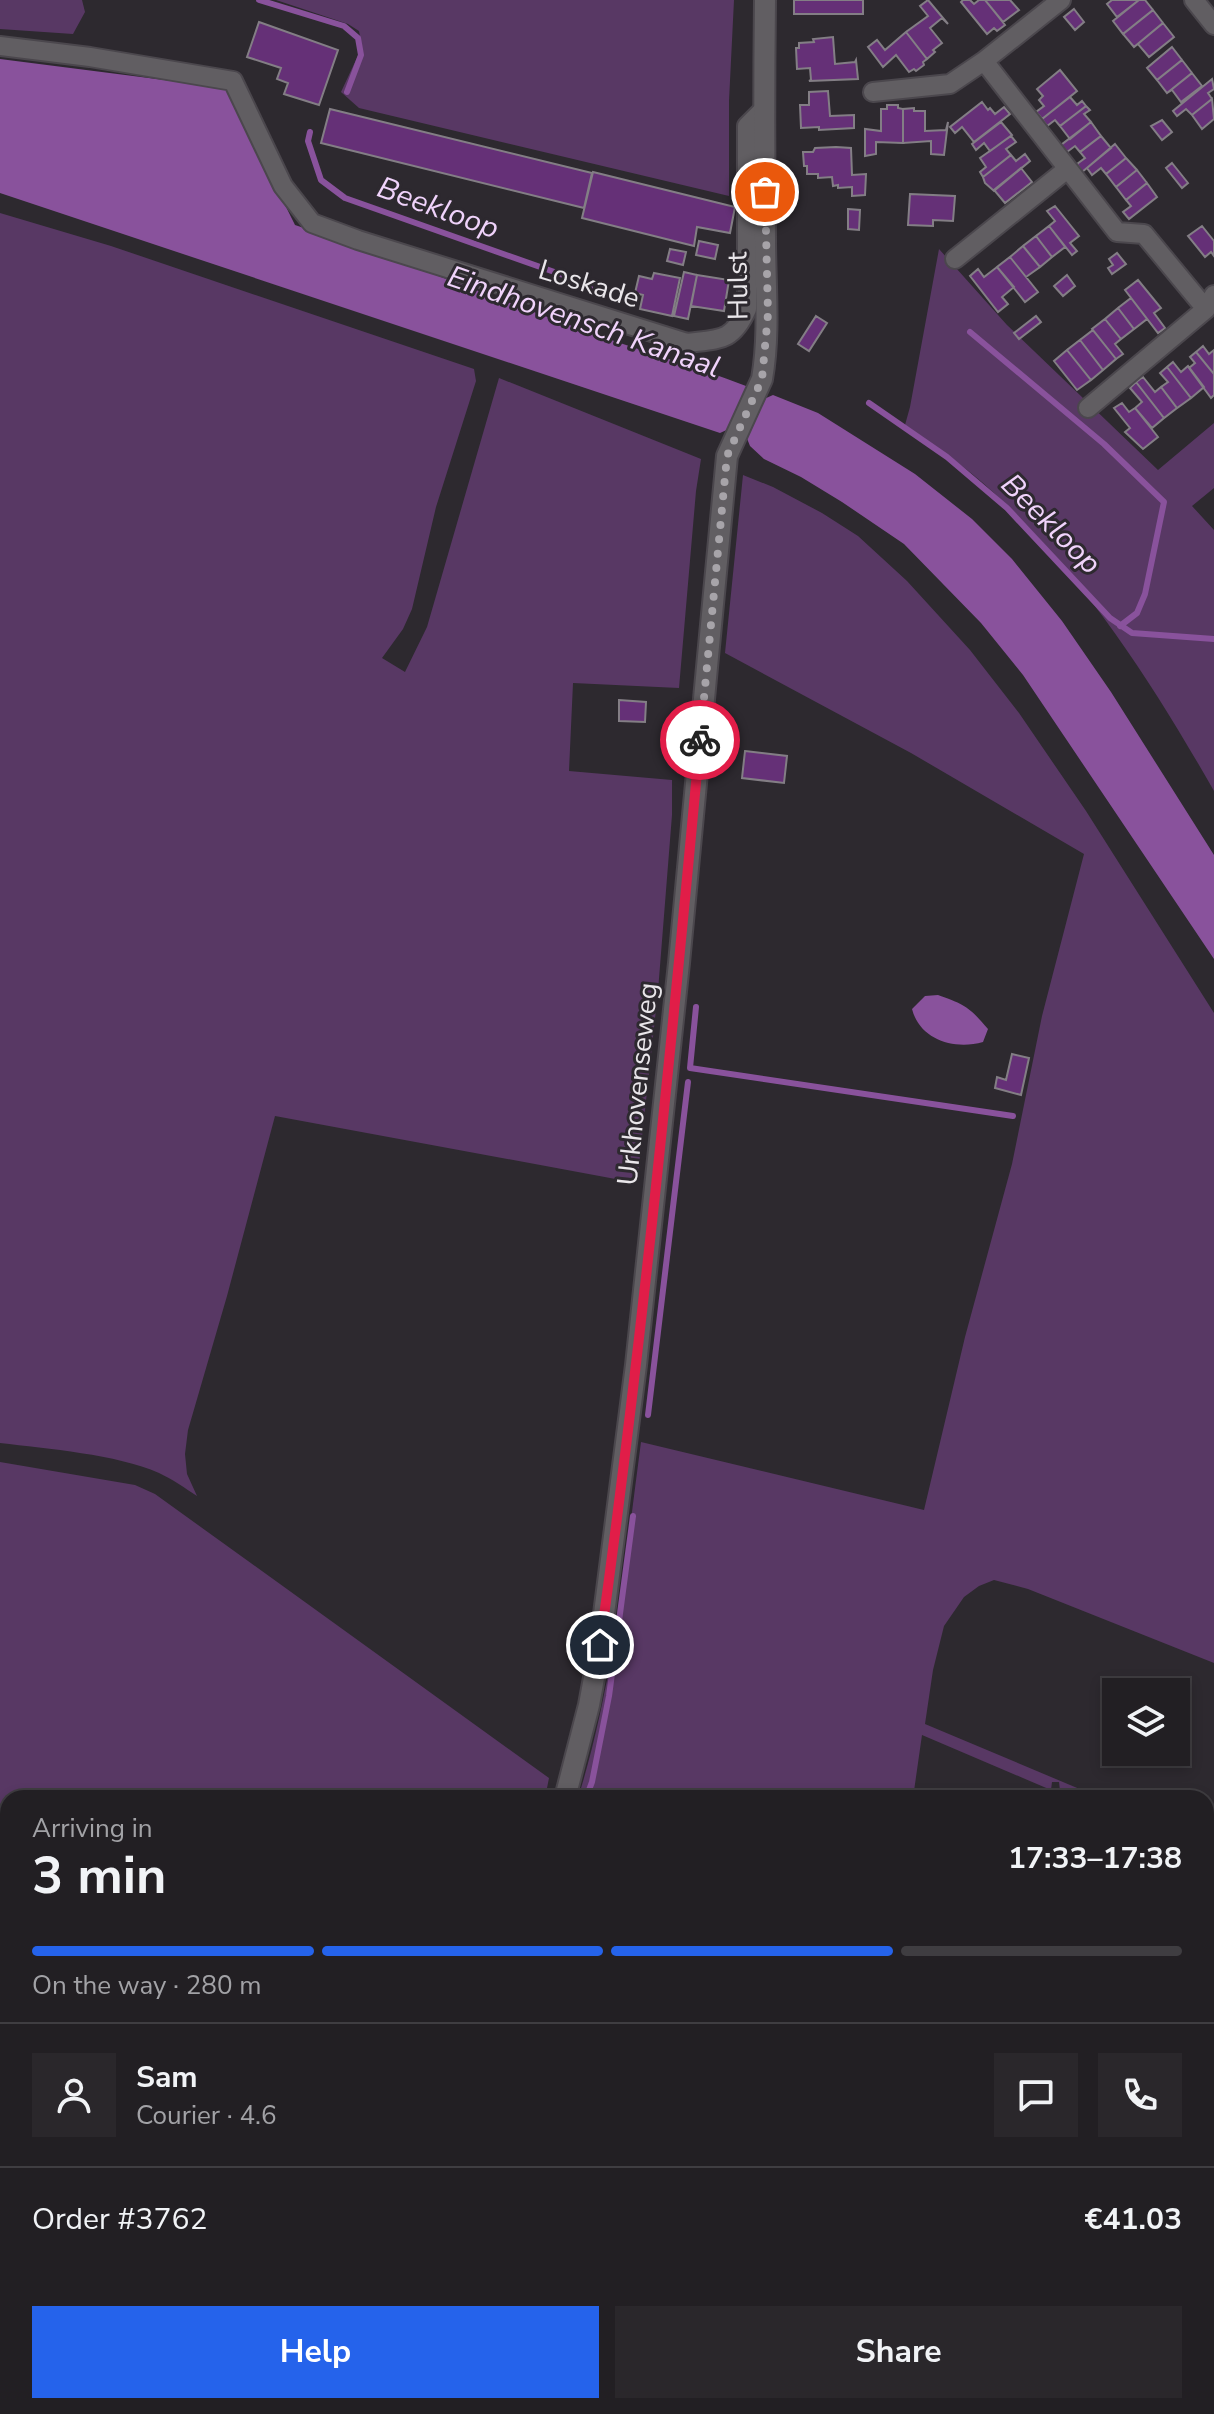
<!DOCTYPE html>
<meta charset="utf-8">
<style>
:root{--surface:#221f23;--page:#2a272b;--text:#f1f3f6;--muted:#a2a2a6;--line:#3f3d41;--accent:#2563eb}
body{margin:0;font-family:"Nunito Sans",sans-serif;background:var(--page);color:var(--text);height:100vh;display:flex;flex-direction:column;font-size:30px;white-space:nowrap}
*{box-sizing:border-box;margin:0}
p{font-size:26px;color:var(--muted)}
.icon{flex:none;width:44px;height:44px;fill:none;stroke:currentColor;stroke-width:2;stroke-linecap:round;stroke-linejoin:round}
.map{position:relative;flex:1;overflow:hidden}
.panel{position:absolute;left:0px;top:1790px;width:1214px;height:624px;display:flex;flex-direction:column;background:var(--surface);border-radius:24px 24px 0 0;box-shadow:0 4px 12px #0003,0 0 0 2px var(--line)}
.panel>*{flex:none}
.tools{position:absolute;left:1102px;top:1678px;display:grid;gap:16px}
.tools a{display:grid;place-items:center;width:88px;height:88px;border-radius:0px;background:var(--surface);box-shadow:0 4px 12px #0003,0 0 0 2px var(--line);font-size:40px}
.pin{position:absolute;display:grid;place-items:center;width:68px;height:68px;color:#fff;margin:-34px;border:4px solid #fff;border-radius:50%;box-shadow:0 2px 8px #0007}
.courier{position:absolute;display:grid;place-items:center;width:80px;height:80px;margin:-40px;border:6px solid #e11d48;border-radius:50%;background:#fff;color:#222;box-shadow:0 2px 10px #0007}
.overview em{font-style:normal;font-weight:700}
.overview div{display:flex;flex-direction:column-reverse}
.overview{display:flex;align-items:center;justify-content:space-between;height:136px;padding:0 32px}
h1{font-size:52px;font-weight:700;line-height:60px}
.bar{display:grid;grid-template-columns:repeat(4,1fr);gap:12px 8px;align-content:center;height:96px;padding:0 32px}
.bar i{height:10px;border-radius:6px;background:var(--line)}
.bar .active{background:var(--accent)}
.bar p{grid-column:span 4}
.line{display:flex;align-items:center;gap:20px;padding:0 32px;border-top:2px solid var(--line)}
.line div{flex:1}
.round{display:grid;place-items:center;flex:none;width:84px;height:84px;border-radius:0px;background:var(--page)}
.button{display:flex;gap:16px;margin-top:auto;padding:16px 32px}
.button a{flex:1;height:92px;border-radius:0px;background:var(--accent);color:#fff;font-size:32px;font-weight:700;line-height:92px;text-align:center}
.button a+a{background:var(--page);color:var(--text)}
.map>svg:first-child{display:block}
.green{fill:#583864}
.water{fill:#89529c}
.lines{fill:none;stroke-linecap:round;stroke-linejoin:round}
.stream{stroke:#89529c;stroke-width:6}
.building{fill:#653077;stroke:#837e85;stroke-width:2}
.minor-casing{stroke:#4b474d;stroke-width:22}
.tertiary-casing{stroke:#4b474d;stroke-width:24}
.minor{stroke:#615e62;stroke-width:18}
.tertiary{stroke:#615e62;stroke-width:20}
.done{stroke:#a7a4a9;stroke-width:8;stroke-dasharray:0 14.4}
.route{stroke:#e11d48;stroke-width:10}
.labels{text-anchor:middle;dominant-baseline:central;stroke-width:6;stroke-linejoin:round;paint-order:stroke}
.street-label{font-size:28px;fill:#e9e6ea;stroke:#2d292f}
.water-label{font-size:30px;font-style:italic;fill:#f0d3fb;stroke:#2d292f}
</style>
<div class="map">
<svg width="1214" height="2414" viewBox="0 0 1214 2414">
<rect width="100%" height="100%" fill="#2d292f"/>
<!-- green -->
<path class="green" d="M 0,0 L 82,0 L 85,12 L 73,34 L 0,29 Z
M 276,0 L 734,0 L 729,101 L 729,196 L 359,108 L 341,92 L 362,47 L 359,31 L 348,24 Z
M 0,213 L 111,246 L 474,369 L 476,381 L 436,507 L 412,609 L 403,629 L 382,658 L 405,672 L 427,627 L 499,378 L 701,459 L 696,491 L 679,688 L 573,683 L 569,771 L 672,780 L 672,815 L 658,991 L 637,1183 L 275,1116 L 227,1296 L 188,1430 L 185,1454 L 187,1474 L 197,1496 C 185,1488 172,1479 159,1473 C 116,1454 48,1449 0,1443 Z
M 939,249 L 1007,325 L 1158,470 L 1214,423 L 1214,488 L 1192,506 L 1214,530 L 1214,791 C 1153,684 1084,576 993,492 C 965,466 935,446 905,425 L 910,407 Z
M 743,475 L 773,487 L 822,513 L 858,536 L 907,581 L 970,650 L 1019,713 L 1086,811 L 1214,1013 L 1214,1663 L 1028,1589 L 994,1580 L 979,1586 L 964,1597 L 944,1626 L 933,1670 L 925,1724 L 1101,1798 L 1070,1798 L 1056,1792 L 1060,1791 L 1059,1782 L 1052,1782 L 1051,1790 L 922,1735 L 913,1798 L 578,1798 C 614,1683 625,1561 641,1442 L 924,1510 L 965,1337 L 1012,1164 L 1042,1016 L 1084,854 L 911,753 L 725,653 Z
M 0,1462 L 135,1485 L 155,1494 L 549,1778 L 545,1798 L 8,1798 L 8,2406 L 77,2406 L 68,2414 L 0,2414 Z
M 1206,2073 L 1214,2077 L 1214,2414 L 933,2414 L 936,2406 L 1206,2406 Z
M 120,2406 L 577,2406 L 578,2414 L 111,2414 Z"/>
<!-- water -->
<path class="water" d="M 0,59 L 227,88 L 295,225 C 392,257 487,295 583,330 C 637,350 693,365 746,386 L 748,392 L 764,399 L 773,395 L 818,413 L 915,474 L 972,519 L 1012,559 L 1062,621 L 1111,692 L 1214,855 L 1214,959 L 1023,675 L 981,623 L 904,544 L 842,502 L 801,477 L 764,459 L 750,446 L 746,436 L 731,428 L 720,433 L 0,193 Z
M 938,995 C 966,1005 969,1007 988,1029 L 983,1042 C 954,1050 920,1040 912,1009 L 925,996 Z"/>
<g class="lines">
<!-- stream -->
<path class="stream" d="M 259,0 L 344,26 L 358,38 L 361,55 L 347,92
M 310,132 L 308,141 L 321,180 L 345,198 L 577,280 L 590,288
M 970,332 L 1104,444 L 1164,502 L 1145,594 L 1137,613 L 1120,626
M 869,403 L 947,457 L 1007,508 L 1110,618 L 1132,633 L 1214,639
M 696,1007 L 690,1068 L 1013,1116
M 648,1415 L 688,1082
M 586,1798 L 592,1782 L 609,1696 L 633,1516
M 579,2406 L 580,2414
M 612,2406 L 613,2414"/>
</g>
<!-- building -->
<path class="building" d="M 794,0 L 863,0 L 863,14 L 794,14 Z
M 928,0 L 948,24 L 942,18 L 930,28 L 942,43 L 933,50 L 935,52 L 927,59 L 906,32 L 928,16 L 920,6 Z
M 963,0 L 970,0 L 974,4 L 979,0 L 985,0 L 1005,25 L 997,31 L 994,28 L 987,34 L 961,2 Z
M 985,0 L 1010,0 L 1019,10 L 1003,22 Z
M 1112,0 L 1139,0 L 1117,17 L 1107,4 Z
M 1139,0 L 1145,0 L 1153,10 L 1123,34 L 1113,21 Z
M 1074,9 L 1084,22 L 1075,30 L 1064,17 Z
M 1153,10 L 1163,23 L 1134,47 L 1123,34 Z
M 259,22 L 338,50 L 319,105 L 284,94 L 288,83 L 277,79 L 281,68 L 247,57 Z
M 1163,23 L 1174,37 L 1149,57 L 1138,44 L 1134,47 Z
M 906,32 L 927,59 L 923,62 L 924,65 L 916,71 L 914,69 L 909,72 L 896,55 L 883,67 L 868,47 L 877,40 L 885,50 Z
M 833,37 L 835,64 L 855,62 L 856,60 L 858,79 L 809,81 L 811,80 L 810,68 L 797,69 L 796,48 L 799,48 L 799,43 L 814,42 L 813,39 Z
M 1172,47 L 1182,60 L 1157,80 L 1147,68 Z
M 1182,60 L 1192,73 L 1167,93 L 1157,80 Z
M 1060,70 L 1077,91 L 1042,119 L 1036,112 L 1044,106 L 1039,100 L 1043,96 L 1037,89 Z
M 1192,73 L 1202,86 L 1181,102 L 1172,90 L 1167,93 Z
M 1212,79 L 1214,89 L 1208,93 L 1212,99 L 1192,115 L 1186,109 L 1177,116 L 1173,111 Z
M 828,91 L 830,116 L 854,115 L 854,128 L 819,130 L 819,127 L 801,128 L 800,105 L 809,105 L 809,92 Z
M 1070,97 L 1077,105 L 1082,101 L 1086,106 L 1060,126 L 1055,120 L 1047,126 L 1042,119 Z
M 1212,99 L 1214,119 L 1202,129 L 1192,115 Z
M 982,102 L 988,110 L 990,108 L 995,114 L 1004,107 L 1010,114 L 974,142 L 962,127 L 955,133 L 950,127 Z
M 887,105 L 898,105 L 898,108 L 903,109 L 903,143 L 876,142 L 876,154 L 865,156 L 865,129 L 881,131 L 881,109 L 887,109 Z
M 1086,106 L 1090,110 L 1084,114 L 1091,122 L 1070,139 L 1060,126 Z
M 914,108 L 914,111 L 925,111 L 925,131 L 946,130 L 948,122 L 944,155 L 931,154 L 931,141 L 903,143 L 903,109 Z
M 330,109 L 592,173 L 584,208 L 321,143 Z
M 1162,120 L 1172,132 L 1162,140 L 1151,126 Z
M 1001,122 L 1012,135 L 990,151 L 984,143 L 976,150 L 972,144 Z
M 1091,122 L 1101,136 L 1080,152 L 1075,146 L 1067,152 L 1061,145 Z
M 1011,136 L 1016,142 L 1006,149 L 1011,155 L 983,177 L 980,172 L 986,167 L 980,158 Z
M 1101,136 L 1111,148 L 1082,172 L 1077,164 L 1085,158 L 1080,152 Z
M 1115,144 L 1126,158 L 1106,174 L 1101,168 L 1092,175 L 1087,168 Z
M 836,147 L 851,148 L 852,175 L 866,174 L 865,195 L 852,196 L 852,187 L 838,188 L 838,185 L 833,186 L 832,177 L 818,178 L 818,174 L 807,174 L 807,166 L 804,166 L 803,152 L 813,152 L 815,148 Z
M 1025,154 L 1030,161 L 994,191 L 985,183 L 983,177 L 1011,155 L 1016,161 Z
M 1126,158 L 1137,170 L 1116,187 L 1106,174 Z
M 1172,163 L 1188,183 L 1182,188 L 1166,168 Z
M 1021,168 L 1032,182 L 1005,203 L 994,190 Z
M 1137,170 L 1147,183 L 1126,200 L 1116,187 Z
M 593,172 L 735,207 L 730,233 L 697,227 L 694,246 L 582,218 Z
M 1147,183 L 1157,197 L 1129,219 L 1123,212 L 1131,206 L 1126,200 Z
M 910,194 L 955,196 L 953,221 L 933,220 L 933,226 L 908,225 Z
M 1055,206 L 1079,236 L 1070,243 L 1077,251 L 1072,255 L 1049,226 L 1055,221 L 1047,211 Z
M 848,209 L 860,210 L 859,230 L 848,229 Z
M 1049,226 L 1065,247 L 1052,257 L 1036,236 Z
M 1202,226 L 1214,241 L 1214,256 L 1211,252 L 1205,257 L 1188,236 Z
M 1036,236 L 1052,257 L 1040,267 L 1023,246 Z
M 699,241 L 718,245 L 715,259 L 696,255 Z
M 1023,246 L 1040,267 L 1026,277 L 1010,257 Z
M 670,249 L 686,252 L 683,265 L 667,261 Z
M 1117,253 L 1126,264 L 1112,274 L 1108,268 L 1113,265 L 1109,259 Z
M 1010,257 L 1038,292 L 1025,302 L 997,267 Z
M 997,267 L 1014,287 L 1002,297 L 1008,304 L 998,312 L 970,276 L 978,269 L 984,277 Z
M 684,272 L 697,275 L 688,319 L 674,316 Z
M 654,273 L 680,278 L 672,316 L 640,309 L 643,295 L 635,293 L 639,276 L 652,279 Z
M 697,275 L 729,280 L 724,311 L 691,306 Z
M 1067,275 L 1075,286 L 1063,296 L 1054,286 Z
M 1138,280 L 1161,308 L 1154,313 L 1165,328 L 1158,333 L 1125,290 Z
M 1131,298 L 1147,319 L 1134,329 L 1118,308 Z
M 1118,308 L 1134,329 L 1121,339 L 1105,319 Z
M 816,316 L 827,323 L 809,351 L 798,344 Z
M 1036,316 L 1041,322 L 1019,339 L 1014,333 Z
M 1105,319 L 1121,339 L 1115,344 L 1123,354 L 1116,359 L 1092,329 Z
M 1093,330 L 1116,359 L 1103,370 L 1080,340 Z
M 1080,340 L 1103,370 L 1091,380 L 1067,350 Z
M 1203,346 L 1209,354 L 1214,350 L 1214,374 L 1196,352 Z
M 1067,350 L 1091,380 L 1077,390 L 1054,361 Z
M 1196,352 L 1214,374 L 1214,395 L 1211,398 L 1189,368 L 1195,363 L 1190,357 Z
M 1173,362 L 1181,372 L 1188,366 L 1204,387 L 1191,398 L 1167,367 Z
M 1167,367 L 1191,398 L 1177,408 L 1161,387 L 1168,382 L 1160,373 Z
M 1143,377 L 1155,392 L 1161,387 L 1177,408 L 1164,418 L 1136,382 Z
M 1136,382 L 1164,418 L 1152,428 L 1135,408 L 1142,402 L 1130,388 Z
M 1122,403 L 1129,412 L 1135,408 L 1158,437 L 1143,449 L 1125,432 L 1130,428 L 1114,408 Z
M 619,700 L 646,702 L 645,722 L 619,721 Z
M 745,751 L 787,756 L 784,783 L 742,778 Z
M 1012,1054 L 1029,1058 L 1021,1095 L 995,1088 L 997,1077 L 1006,1080 Z"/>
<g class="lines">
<!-- minor casing -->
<g class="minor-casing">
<path id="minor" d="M 1061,0 L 984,61 L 1117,232 L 1144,234 L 1206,309
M 1194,0 L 1214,25
M 0,46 L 90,57 L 233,81 L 283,186 L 312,223 L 358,240 L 687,343 C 720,339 732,342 747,309 L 747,126 L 764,109
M 873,92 L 950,84 L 984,61
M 955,259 L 1066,170
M 1088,408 L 1206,309 L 1214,295"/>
</g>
<!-- tertiary casing -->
<g class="tertiary-casing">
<path id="tertiary" d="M 565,1798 L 589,1705 L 600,1645 L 636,1365 L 679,963 L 727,456 L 762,379 C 770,333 765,285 765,239 C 764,159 764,80 765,0
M 596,2406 L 597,2414"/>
</g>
<!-- minor -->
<use href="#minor" class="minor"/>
<!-- tertiary -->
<use href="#tertiary" class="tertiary"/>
</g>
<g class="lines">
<!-- done -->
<path class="done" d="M 700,740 L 727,456 L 762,379 L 768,314 L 765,192"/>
<!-- route -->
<path class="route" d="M 600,1645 C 642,1344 672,1042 700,740"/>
</g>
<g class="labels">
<!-- street labels -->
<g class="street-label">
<text transform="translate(589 284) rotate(17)">Loskade</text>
<text transform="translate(738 286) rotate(-91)">Hulst</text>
<text transform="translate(638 1084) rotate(-84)">Urkhovenseweg</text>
</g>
<!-- water labels -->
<g class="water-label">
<text transform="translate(438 208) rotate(20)">Beekloop</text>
<text transform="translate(584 322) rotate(19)">Eindhovensch Kanaal</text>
<text transform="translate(1051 524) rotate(45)">Beekloop</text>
</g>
</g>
</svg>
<div class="tools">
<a><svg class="icon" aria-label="layers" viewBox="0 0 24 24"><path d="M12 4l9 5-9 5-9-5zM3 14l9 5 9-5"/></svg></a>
</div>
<div class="pin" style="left:765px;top:192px;background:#ea580c"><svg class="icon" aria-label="bag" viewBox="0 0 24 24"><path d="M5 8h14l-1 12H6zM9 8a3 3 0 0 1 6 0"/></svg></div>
<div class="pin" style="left:600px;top:1645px;background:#1f2937"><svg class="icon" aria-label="home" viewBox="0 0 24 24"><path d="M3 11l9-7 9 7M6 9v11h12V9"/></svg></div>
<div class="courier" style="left:700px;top:740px"><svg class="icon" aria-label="bike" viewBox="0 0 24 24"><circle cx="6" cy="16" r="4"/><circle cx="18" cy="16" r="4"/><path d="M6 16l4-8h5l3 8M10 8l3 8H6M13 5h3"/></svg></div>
<section class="panel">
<div class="overview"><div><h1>3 min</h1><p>Arriving in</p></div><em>17:33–17:38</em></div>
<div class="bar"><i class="active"></i><i class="active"></i><i class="active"></i><i></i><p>On the way · 280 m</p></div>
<div class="line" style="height:144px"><a class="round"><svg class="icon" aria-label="person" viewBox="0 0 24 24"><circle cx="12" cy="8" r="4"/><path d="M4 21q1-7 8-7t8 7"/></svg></a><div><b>Sam</b><p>Courier · 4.6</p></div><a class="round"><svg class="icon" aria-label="chat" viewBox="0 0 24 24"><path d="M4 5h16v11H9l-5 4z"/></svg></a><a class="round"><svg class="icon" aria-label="phone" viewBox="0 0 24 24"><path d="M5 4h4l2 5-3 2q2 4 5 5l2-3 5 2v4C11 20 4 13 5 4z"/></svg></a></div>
<div class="line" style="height:104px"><div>Order #3762</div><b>€41.03</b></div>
<div class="button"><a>Help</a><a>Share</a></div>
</section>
</div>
